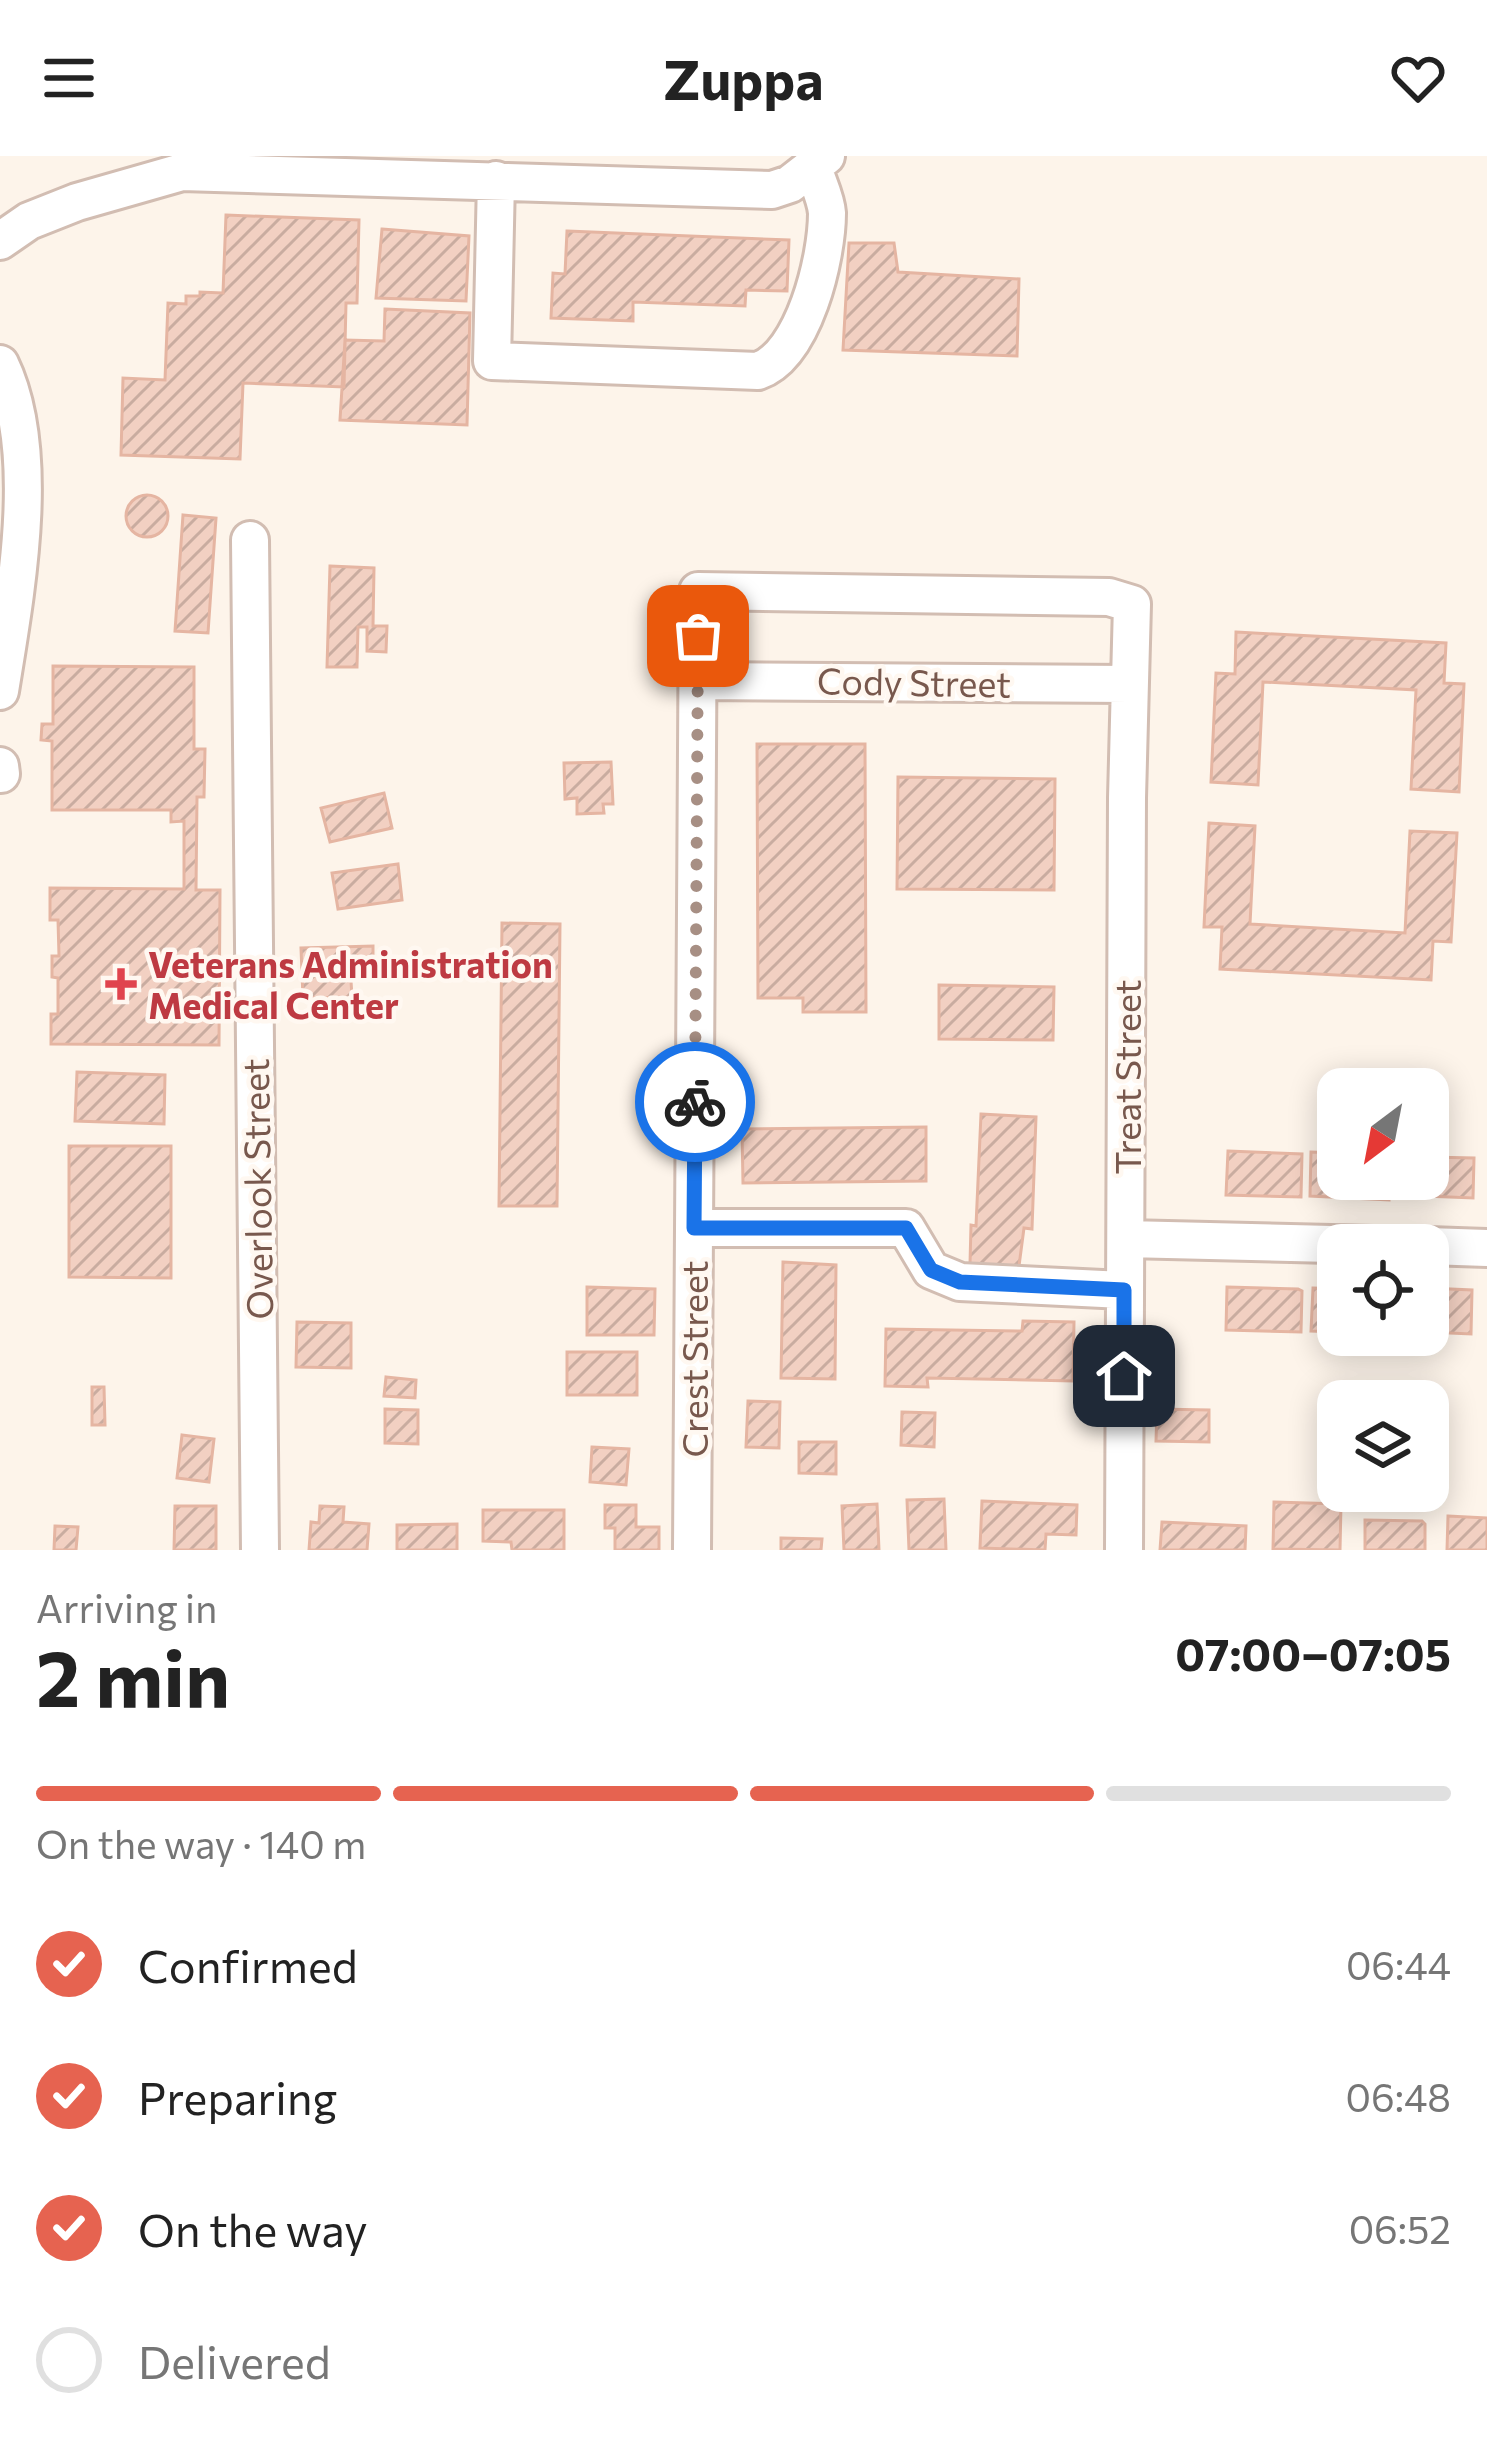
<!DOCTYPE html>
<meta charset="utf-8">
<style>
:root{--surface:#fff;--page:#f2f2f2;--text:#222;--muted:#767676;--line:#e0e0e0;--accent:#e66350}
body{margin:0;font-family:Commissioner,sans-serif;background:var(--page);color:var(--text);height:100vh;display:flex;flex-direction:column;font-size:45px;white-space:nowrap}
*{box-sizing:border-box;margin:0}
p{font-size:39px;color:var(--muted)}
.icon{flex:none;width:66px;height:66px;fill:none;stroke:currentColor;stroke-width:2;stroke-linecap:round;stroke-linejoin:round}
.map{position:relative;height:1394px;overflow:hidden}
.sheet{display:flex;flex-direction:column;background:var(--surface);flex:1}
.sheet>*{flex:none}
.needle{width:78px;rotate:212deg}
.tools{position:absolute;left:1317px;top:912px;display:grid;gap:24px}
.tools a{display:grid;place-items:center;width:132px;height:132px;border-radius:24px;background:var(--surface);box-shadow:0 6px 30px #0003;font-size:60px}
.pin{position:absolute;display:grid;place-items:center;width:102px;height:102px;color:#fff;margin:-51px;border-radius:24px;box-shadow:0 6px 18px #0006}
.courier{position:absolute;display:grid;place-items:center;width:120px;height:120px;margin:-60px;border:9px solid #1a73e8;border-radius:50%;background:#fff;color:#222;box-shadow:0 3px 15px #0007}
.headline em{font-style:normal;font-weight:700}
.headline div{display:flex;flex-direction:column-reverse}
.headline{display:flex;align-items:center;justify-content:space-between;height:204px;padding:0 36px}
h1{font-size:78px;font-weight:700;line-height:90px}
.bar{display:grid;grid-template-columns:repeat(4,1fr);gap:18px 12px;align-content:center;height:144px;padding:0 36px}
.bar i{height:15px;border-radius:9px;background:var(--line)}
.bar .on{background:var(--accent)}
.bar p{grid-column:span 4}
ol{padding:0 36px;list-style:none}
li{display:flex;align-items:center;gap:36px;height:132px}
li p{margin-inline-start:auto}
li .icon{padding:12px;border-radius:50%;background:var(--accent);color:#fff;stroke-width:4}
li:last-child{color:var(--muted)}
li i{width:66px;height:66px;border:6px solid var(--line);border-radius:50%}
header{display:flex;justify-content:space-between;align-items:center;height:156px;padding:0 36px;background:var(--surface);font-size:54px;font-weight:700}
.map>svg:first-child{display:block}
.building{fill:url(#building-hatch);stroke:#e5b5a2;stroke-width:3}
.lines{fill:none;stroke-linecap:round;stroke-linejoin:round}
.minor-casing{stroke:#d2bdb2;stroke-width:42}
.minor{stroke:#fff;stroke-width:36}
.done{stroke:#a78f84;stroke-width:12;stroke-dasharray:0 21.6}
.route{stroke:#1a73e8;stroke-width:15}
.health-dot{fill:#e0444e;stroke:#fff8f1;stroke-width:4.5}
.labels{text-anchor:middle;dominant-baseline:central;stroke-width:9;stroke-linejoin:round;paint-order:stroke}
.street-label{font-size:36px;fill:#78584d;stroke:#fff8f1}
.health-label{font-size:36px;font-weight:bold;fill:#be3a42;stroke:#fff8f1;text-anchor:start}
</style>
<header><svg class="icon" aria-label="menu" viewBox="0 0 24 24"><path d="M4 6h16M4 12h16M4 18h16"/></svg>Zuppa<svg class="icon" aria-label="heart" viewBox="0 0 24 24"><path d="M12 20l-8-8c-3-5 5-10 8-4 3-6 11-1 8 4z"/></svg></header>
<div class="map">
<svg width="1487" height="1394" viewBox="0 0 1487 1394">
<defs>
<pattern id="building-hatch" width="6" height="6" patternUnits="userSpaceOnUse" patternTransform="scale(3)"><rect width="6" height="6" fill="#f2d0c2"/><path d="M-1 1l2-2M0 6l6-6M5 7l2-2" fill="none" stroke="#c9aca0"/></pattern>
</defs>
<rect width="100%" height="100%" fill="#fdf4ea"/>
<!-- building -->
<path class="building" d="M 226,59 L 359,64 L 357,147 L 346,147 L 344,231 L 243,227 L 240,303 L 121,299 L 123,222 L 165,224 L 168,147 L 186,148 L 186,140 L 200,140 L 200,136 L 223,137 Z
M 382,73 L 469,80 L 466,145 L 376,142 Z
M 567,75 L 789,84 L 787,135 L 746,134 L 745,150 L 633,146 L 633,165 L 551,162 L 553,117 L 565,118 Z
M 849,87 L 894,87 L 898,116 L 1019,123 L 1017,200 L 843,194 Z
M 385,153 L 470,157 L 467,269 L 340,264 L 345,184 L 384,185 Z
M126 360a21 21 0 1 1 42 0a21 21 0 1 1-42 0Z
M 183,359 L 216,362 L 208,477 L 175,475 Z
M 330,410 L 374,412 L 373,470 L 387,470 L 386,496 L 367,495 L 367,471 L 358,471 L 357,511 L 327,511 Z
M 1236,476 L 1446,487 L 1444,527 L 1464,528 L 1459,636 L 1411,633 L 1416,534 L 1263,526 L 1258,629 L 1211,626 L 1216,517 L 1235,518 Z
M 53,510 L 194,511 L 194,593 L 205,593 L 204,641 L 197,641 L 196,734 L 220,734 L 219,889 L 51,888 L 51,858 L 58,858 L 58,822 L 52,821 L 52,800 L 59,800 L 58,764 L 50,764 L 50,732 L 184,733 L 184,665 L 171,666 L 171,654 L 52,654 L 52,585 L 41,584 L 42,568 L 53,568 Z
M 757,588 L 865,588 L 866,856 L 803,856 L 803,842 L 758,842 Z
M 611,606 L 613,648 L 603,648 L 604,657 L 577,658 L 577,642 L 565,643 L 564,607 Z
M 898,621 L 1055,623 L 1054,734 L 897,733 Z
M 384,637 L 392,672 L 330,686 L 321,652 Z
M 1209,667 L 1255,670 L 1250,768 L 1405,777 L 1410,675 L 1457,677 L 1451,786 L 1433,785 L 1431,824 L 1220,813 L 1222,771 L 1204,771 Z
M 398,708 L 402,744 L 338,753 L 332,717 Z
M 502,767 L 560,768 L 557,1050 L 499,1050 Z
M 373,790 L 373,808 L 350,809 L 352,841 L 303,842 L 301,792 Z
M 939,829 L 1054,831 L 1053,884 L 939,883 Z
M 77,916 L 165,919 L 164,968 L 75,965 Z
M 981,958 L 1036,961 L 1032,1073 L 1024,1072 L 1019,1110 L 970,1108 L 971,1069 L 976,1070 Z
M 926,971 L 926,1025 L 743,1027 L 742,973 Z
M 69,990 L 171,990 L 171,1122 L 69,1121 Z
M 1228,995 L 1302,998 L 1301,1041 L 1226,1039 Z
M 1311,996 L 1338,997 L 1338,1023 L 1389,1023 L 1389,1044 L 1310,1040 Z
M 1428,1001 L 1474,1002 L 1473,1042 L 1400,1039 L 1401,1023 L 1428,1023 Z
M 783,1106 L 836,1109 L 835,1223 L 781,1222 Z
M 587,1131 L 655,1133 L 654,1179 L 587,1179 Z
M 1227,1131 L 1298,1133 L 1302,1135 L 1301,1176 L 1226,1174 Z
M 1313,1132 L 1338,1133 L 1338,1176 L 1311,1175 Z
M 1428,1132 L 1472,1134 L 1471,1178 L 1428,1176 Z
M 1023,1165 L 1074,1166 L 1073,1225 L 927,1222 L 928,1231 L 885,1230 L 886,1173 L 1022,1175 Z
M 297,1166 L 351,1167 L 351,1212 L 296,1211 Z
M 567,1196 L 637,1196 L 637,1239 L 567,1239 Z
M 386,1221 L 416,1224 L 415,1242 L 384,1240 Z
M 92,1231 L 104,1231 L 105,1269 L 92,1269 Z
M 748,1245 L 780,1246 L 779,1292 L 746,1291 Z
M 385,1253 L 418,1254 L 418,1288 L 385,1287 Z
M 1157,1253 L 1209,1254 L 1209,1286 L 1156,1285 Z
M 902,1256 L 935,1257 L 934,1291 L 901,1289 Z
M 182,1279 L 214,1283 L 209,1326 L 177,1322 Z
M 799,1286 L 836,1286 L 836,1318 L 799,1317 Z
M 592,1291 L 629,1293 L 626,1329 L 590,1326 Z
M 944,1343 L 946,1394 L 909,1394 L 907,1344 Z
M 982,1345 L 1077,1349 L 1076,1379 L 1046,1378 L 1045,1394 L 980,1392 Z
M 1274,1346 L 1341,1348 L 1340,1394 L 1273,1393 Z
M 877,1348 L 879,1394 L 844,1394 L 842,1350 Z
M 605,1349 L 636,1349 L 636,1371 L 659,1371 L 659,1394 L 615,1394 L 615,1372 L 605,1372 Z
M 175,1350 L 216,1350 L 216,1394 L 174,1394 Z
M 320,1350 L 344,1351 L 343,1366 L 369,1368 L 367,1394 L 309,1394 L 311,1366 L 319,1367 Z
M 483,1354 L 564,1354 L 564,1394 L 512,1394 L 511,1386 L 483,1385 Z
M 1448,1360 L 1487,1362 L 1487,1394 L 1447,1394 Z
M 1365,1364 L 1422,1365 L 1425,1368 L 1425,1394 L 1365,1394 Z
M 1162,1366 L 1246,1370 L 1245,1394 L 1160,1394 Z
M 457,1368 L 457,1394 L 397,1394 L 397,1369 Z
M 55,1370 L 78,1371 L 76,1394 L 54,1394 Z
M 781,1382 L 822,1383 L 821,1394 L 781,1394 Z"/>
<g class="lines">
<!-- minor casing -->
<g class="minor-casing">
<path id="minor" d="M 496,24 L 492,205 L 758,215 C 804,199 827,102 827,57 C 826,42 817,25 813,11
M 0,85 L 29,65 L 77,46 L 182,16 L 772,34 L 790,28 L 826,0
M 0,208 C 43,296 15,441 0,535
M 250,384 L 260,1394
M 699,525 L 1129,528
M 0,610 L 1,618
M 694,1072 L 906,1072 L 931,1114 L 960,1126 L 1123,1134
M 1126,1083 L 1373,1089
M 1428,1090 L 1487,1092
M 692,1394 L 698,435 L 1109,441 L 1132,448 L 1127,642 L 1124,1394"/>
</g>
<!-- minor -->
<use href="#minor" class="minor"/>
</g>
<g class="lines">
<!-- done -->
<path class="done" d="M 695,946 L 698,480"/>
<!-- route -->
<path class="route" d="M 695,946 L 694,1072 L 906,1072 L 931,1114 L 960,1126 L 1124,1134 L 1124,1220"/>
</g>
<!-- markers -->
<path class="health-dot" d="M115 810h12v12h12v12h-12v12h-12v-12h-12v-12h12z"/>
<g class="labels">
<!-- street labels -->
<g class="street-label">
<text transform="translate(914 525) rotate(1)">Cody Street</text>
<text transform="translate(1126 921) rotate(-90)">Treat Street</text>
<text transform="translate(256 1033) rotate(-91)">Overlook Street</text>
<text transform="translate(693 1203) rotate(-90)">Crest Street</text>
</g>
<!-- health labels -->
<g class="health-label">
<text x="148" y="807">Veterans Administration<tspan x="148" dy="41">Medical Center</tspan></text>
</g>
</g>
</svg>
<div class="tools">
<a><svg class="needle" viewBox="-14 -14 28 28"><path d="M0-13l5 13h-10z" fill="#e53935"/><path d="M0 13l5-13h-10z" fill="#767676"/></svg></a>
<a><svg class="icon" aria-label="locate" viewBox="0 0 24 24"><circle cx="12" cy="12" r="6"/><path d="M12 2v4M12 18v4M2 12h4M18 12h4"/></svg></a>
<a><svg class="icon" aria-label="layers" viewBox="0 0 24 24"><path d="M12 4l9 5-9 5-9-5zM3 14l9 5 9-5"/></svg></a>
</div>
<div class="pin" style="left:698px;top:480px;background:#ea580c"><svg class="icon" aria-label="bag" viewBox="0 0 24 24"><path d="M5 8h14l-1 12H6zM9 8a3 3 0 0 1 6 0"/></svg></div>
<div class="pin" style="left:1124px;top:1220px;background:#1f2937"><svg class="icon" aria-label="home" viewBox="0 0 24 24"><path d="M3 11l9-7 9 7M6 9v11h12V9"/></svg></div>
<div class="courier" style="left:695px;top:946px"><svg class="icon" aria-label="bike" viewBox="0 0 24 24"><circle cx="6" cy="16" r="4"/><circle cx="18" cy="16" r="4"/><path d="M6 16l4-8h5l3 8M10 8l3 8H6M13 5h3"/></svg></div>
</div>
<section class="sheet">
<div class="headline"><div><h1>2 min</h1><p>Arriving in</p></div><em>07:00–07:05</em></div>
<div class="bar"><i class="on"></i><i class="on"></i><i class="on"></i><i></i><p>On the way · 140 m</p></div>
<ol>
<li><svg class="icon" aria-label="check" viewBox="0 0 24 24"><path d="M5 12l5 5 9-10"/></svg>Confirmed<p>06:44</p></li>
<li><svg class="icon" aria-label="check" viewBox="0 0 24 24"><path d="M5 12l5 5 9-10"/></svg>Preparing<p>06:48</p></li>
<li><svg class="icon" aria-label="check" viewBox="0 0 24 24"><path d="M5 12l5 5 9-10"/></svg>On the way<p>06:52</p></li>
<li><i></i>Delivered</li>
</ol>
</section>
